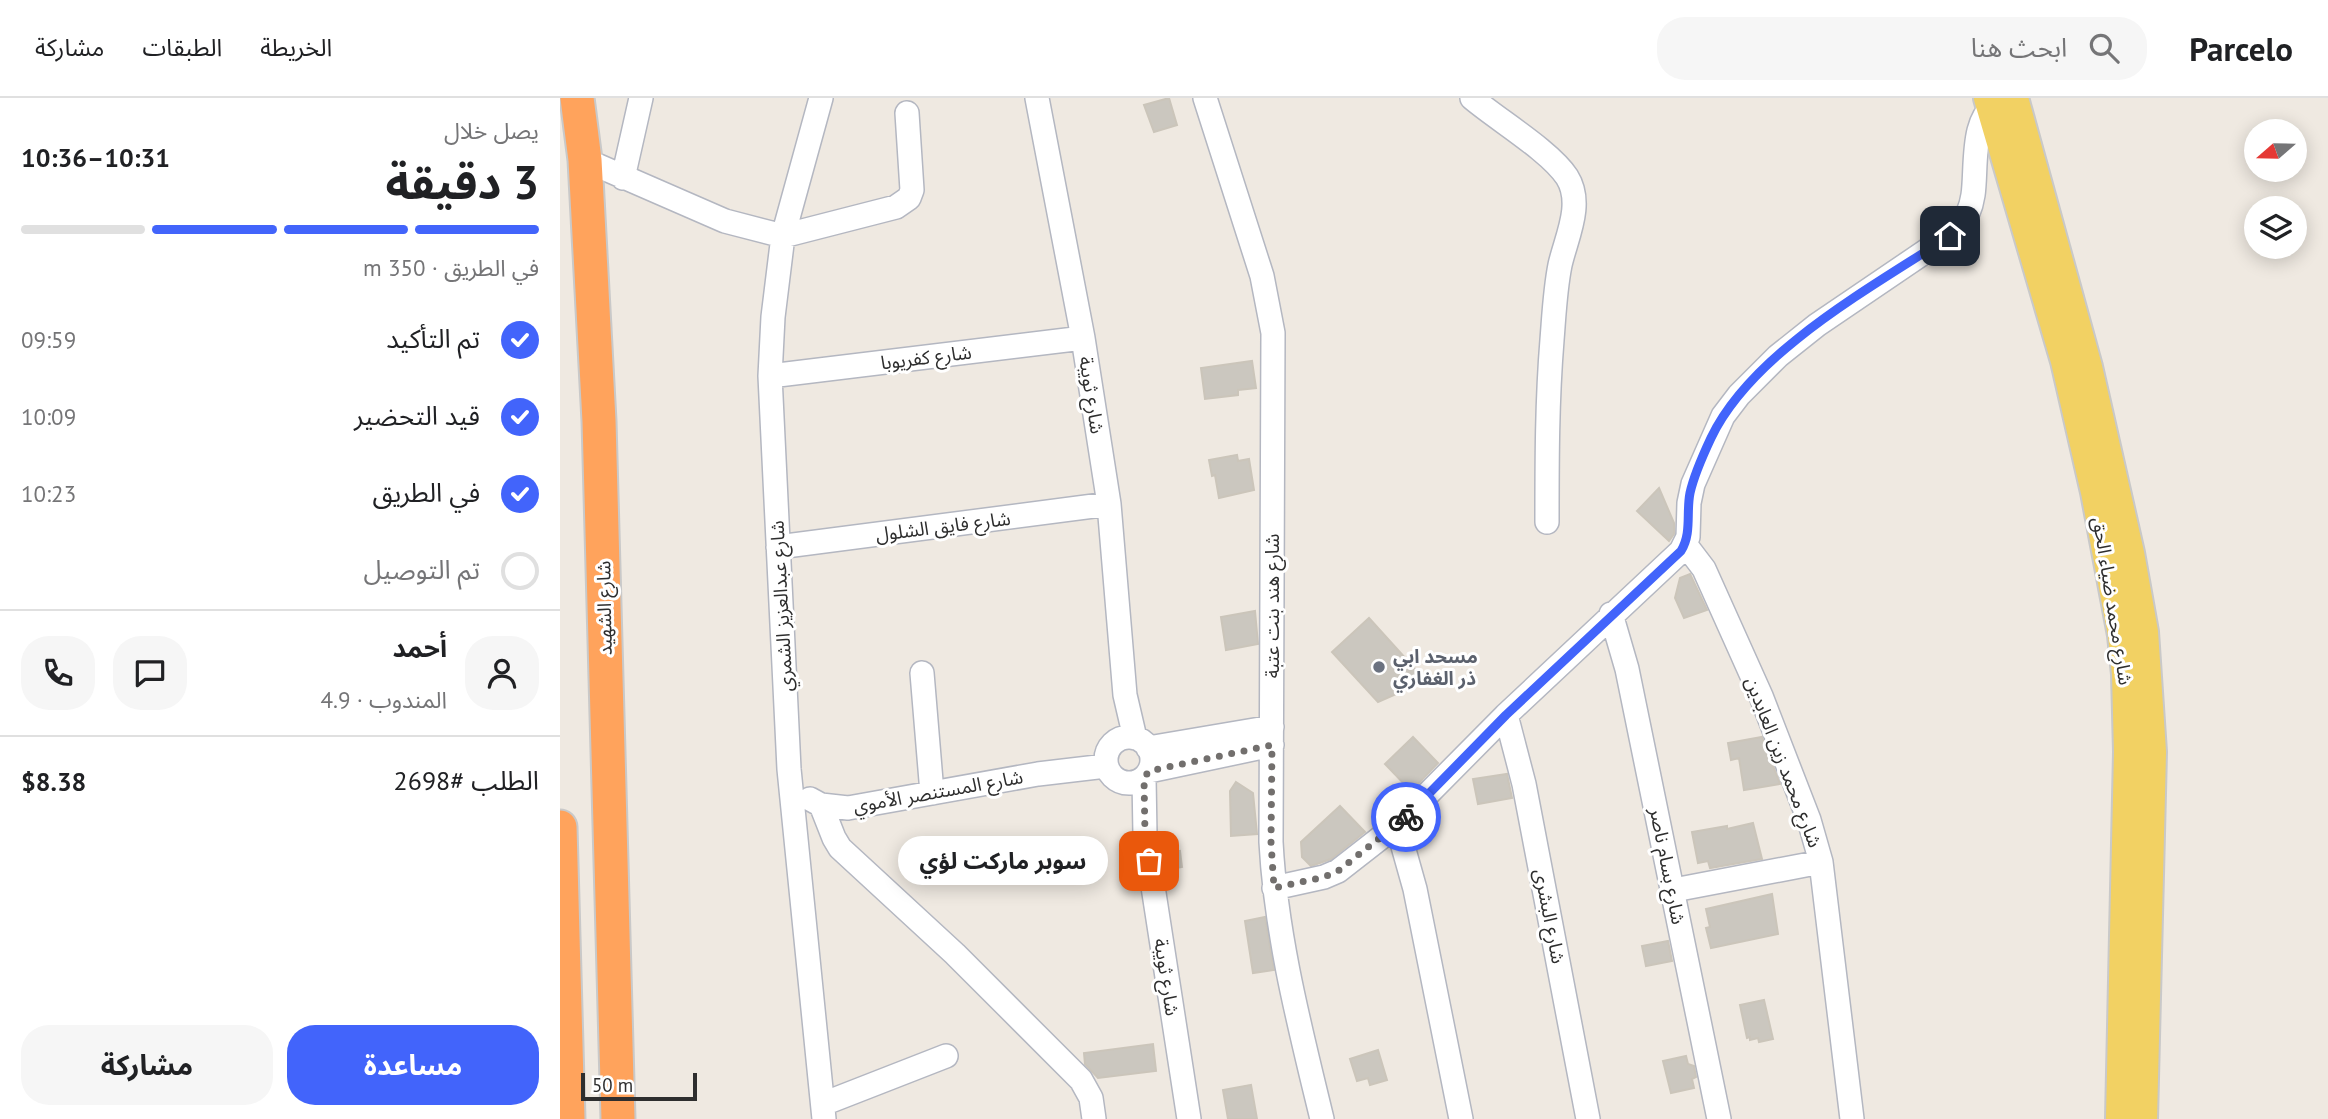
<!DOCTYPE html>
<html lang="ar">
<meta charset="utf-8">
<style>
:root{--surface:#fff;--page:#f6f6f6;--text:#202124;--muted:#757577;--line:#e0e0e0;--accent:#4264fb}
body{margin:0;font-family:"PT Sans","Noto Sans Arabic",sans-serif;background:var(--page);color:var(--text);direction:rtl;height:100vh;display:flex;flex-direction:column;font-size:26px;white-space:nowrap}
*{box-sizing:border-box;margin:0}
p{font-size:23px;color:var(--muted)}
.icon{flex:none;width:38px;height:38px;fill:none;stroke:currentColor;stroke-width:2;stroke-linecap:round;stroke-linejoin:round}
.map{position:relative;flex:1;overflow:hidden;direction:ltr}
.drawer{display:flex;flex-direction:column;background:var(--surface);width:560px}
.drawer>*{flex:none}
.needle{width:46px;rotate:250deg}
.buttons{position:absolute;left:1684px;top:21px;display:grid;gap:14px}
.buttons a{display:grid;place-items:center;width:63px;height:63px;border-radius:50%;background:var(--surface);box-shadow:0 4px 18px #0003;font-size:35px}
.scale{position:absolute;left:21px;bottom:18px;width:116px;box-sizing:border-box;padding-left:7px;border:4px solid #2e2e2e;border-top:0;font-size:19px;line-height:24px;white-space:nowrap;color:#2e2e2e;-webkit-text-stroke:5px #fff;paint-order:stroke}
.pin{position:absolute;display:grid;place-items:center;width:60px;height:60px;color:#fff;margin:-30px;border-radius:14px;box-shadow:0 4px 10px #0006}
.courier{position:absolute;display:grid;place-items:center;width:70px;height:70px;margin:-35px;border:5px solid #4264fb;border-radius:50%;background:#fff;color:#222;box-shadow:0 2px 9px #0007}
.bubble{position:absolute;height:49px;border-radius:24px;background:var(--surface);box-shadow:0 4px 18px #0003;font-size:23px;font-weight:700;line-height:49px;text-align:center;direction:rtl}
.head em{font-style:normal;font-weight:700}
.head div{display:flex;flex-direction:column-reverse}
.head{display:flex;align-items:center;justify-content:space-between;height:119px;padding:0 21px}
h1{font-size:46px;font-weight:700;line-height:52px}
.bar{display:grid;grid-template-columns:repeat(4,1fr);gap:10px 7px;align-content:center;height:84px;padding:0 21px}
.bar i{height:9px;border-radius:5px;background:var(--line)}
.bar .current{background:var(--accent)}
.bar p{grid-column:span 4}
.line{display:flex;align-items:center;gap:18px;padding:0 21px;border-top:2px solid var(--line)}
.line div{flex:1}
.round{display:grid;place-items:center;flex:none;width:74px;height:74px;border-radius:28px;background:var(--page)}
ol{padding:0 21px;list-style:none}
li{display:flex;align-items:center;gap:21px;height:77px}
li p{margin-inline-start:auto}
li .icon{padding:7px;border-radius:50%;background:var(--accent);color:#fff;stroke-width:4}
li:last-child{color:var(--muted)}
li i{width:38px;height:38px;border:4px solid var(--line);border-radius:50%}
.button{display:flex;gap:14px;margin-top:auto;padding:14px 21px}
.button a{flex:1;height:80px;border-radius:28px;background:var(--accent);color:#fff;font-size:28px;font-weight:700;line-height:80px;text-align:center}
.button a+a{background:var(--page);color:var(--text)}
header{display:flex;align-items:center;gap:42px;box-sizing:border-box;height:98px;padding:0 35px;background:var(--surface);border-bottom:2px solid var(--line)}
header strong{font-size:33px}
nav{display:flex;gap:38px;margin-inline-start:auto;font-size:24px}
.search{width:490px;height:63px;background:var(--page);display:flex;align-items:center;gap:18px;box-sizing:border-box;padding:0 24px;border-radius:28px;color:var(--muted);font-size:26px}
main{display:flex;flex:1;min-height:0}
.map>svg:first-child{display:block}
.building{fill:#cbc7bf;stroke:#cbc5ba;stroke-width:2}
.lines{fill:none;stroke-linecap:round;stroke-linejoin:round}
.minor-casing{stroke:#b4b7c1;stroke-width:26}
.major-casing{stroke:#c9c9c9;stroke-width:32}
.highway-casing{stroke:#c9c9c9;stroke-width:37}
.minor{stroke:#fff;stroke-width:23}
.major{stroke:#f2d163;stroke-width:28}
.highway{stroke:#ffa35c;stroke-width:33}
.done{stroke:#726f6d;stroke-width:7;stroke-dasharray:0 12.6}
.route{stroke:#4264fb;stroke-width:9}
.worship-dot{fill:#6b7280;stroke:#fff;stroke-width:2.5}
.labels{text-anchor:middle;dominant-baseline:central;stroke-width:6;stroke-linejoin:round;paint-order:stroke}
.street-label{font-size:19px;fill:#2e2e2e;stroke:#fff}
.worship-label{font-size:19px;font-weight:bold;fill:#5b616d;stroke:#fff;text-anchor:start}
</style>
<header>
<strong>Parcelo</strong>
<div class="search"><svg class="icon" aria-label="search" viewBox="0 0 24 24"><circle cx="10" cy="10" r="6"/><path d="M15 15l6 6"/></svg>ابحث هنا</div>
<nav><a>الخريطة</a><a>الطبقات</a><a>مشاركة</a></nav>
</header>
<main>
<div class="map">
<svg width="1768" height="1021" viewBox="0 0 1768 1021">
<rect width="100%" height="100%" fill="#efe9e1"/>
<!-- building -->
<path class="building" d="M 609,0 L 617,27 L 594,34 L 584,7 Z
M 692,263 L 696,290 L 678,292 L 678,297 L 645,301 L 641,270 Z
M 677,357 L 678,363 L 689,361 L 694,392 L 659,400 L 655,377 L 652,378 L 649,362 Z
M 1099,390 L 1114,425 L 1114,436 L 1109,443 L 1077,413 Z
M 1130,476 L 1147,512 L 1124,520 L 1115,500 L 1120,480 Z
M 695,513 L 698,546 L 666,552 L 661,519 Z
M 809,520 L 866,583 L 818,604 L 772,554 Z
M 853,639 L 878,665 L 851,693 L 825,666 Z
M 1202,639 L 1220,686 L 1184,692 L 1179,660 L 1171,662 L 1168,645 Z
M 947,676 L 952,700 L 918,706 L 913,681 Z
M 676,684 L 693,695 L 697,736 L 671,738 L 670,693 Z
M 780,708 L 805,734 L 771,761 L 751,768 L 742,759 L 741,744 Z
M 1193,725 L 1202,761 L 1150,770 L 1148,763 L 1138,765 L 1132,734 L 1167,728 L 1167,731 Z
M 620,753 L 622,769 L 605,772 L 602,756 Z
M 1212,796 L 1218,836 L 1151,850 L 1146,830 L 1150,829 L 1146,811 Z
M 705,819 L 714,872 L 693,875 L 685,823 Z
M 1108,843 L 1112,863 L 1086,868 L 1082,848 Z
M 1204,902 L 1213,941 L 1199,944 L 1198,940 L 1190,942 L 1190,939 L 1187,940 L 1180,907 Z
M 593,946 L 596,973 L 538,980 L 525,966 L 524,955 Z
M 818,952 L 827,982 L 810,987 L 808,980 L 797,983 L 790,961 Z
M 1126,958 L 1128,966 L 1134,968 L 1136,979 L 1132,981 L 1134,990 L 1111,995 L 1103,963 Z
M 691,987 L 697,1021 L 668,1021 L 663,992 Z"/>
<g class="lines">
<!-- minor casing -->
<g class="minor-casing">
<path id="minor" d="M 261,0 L 223,138 L 213,219 L 210,278 L 229,671 L 264,1021
M 477,0 L 523,240 L 549,406 L 565,597 L 575,640
M 645,0 L 702,178 L 713,235 L 711,744 C 716,838 740,930 762,1021
M 912,0 C 938,22 990,53 1007,79 C 1024,106 1006,140 1000,167 C 995,192 994,217 992,242 C 987,303 987,363 987,424
M 25,62 L 165,123 L 223,138 L 336,109 L 349,100 L 352,92 L 347,15
M 63,80 L 81,0
M 210,278 L 523,240
M 1125,446 L 1144,471 L 1201,598 L 1249,722 L 1261,764 L 1292,1021
M 218,449 L 549,406
M 1051,516 L 1067,571 L 1159,1021
M 362,575 L 372,695
M 946,617 L 964,686 L 1028,1021
M546 662a23 23 0 1 1 46 0a23 23 0 1 1-46 0Z
M 588,650 L 712,629
M 589,673 L 712,647
M 584,680 L 585,737 L 629,1021
M 250,701 L 261,707 L 288,710 L 478,676 L 546,668
M 261,707 L 274,740 L 280,750 L 395,856 L 521,982 L 531,1000 L 534,1021
M 837,727 L 855,791 L 901,1021
M 714,790 L 764,779 L 778,773 L 837,727 L 946,617 L 1121,453 L 1128,439 L 1129,405 L 1133,386 L 1163,318 L 1179,297 L 1218,258 L 1257,227 L 1397,132 C 1406,122 1411,111 1413,97 C 1417,71 1410,16 1439,6
M 1114,792 L 1261,764
M 263,1006 L 386,958"/>
</g>
<!-- major casing -->
<g class="major-casing">
<path id="major" d="M 1428,0 L 1505,263 L 1535,394 L 1562,537 L 1566,576 L 1568,654 L 1560,1021
M 1454,0 L 1528,269 L 1570,455 L 1584,534 L 1592,654 L 1583,1021"/>
</g>
<!-- highway casing -->
<g class="highway-casing">
<path id="highway" d="M 17,0 L 25,62 L 39,323 L 58,1021
M 0,729 L 8,1021"/>
</g>
<!-- minor -->
<use href="#minor" class="minor"/>
<!-- major -->
<use href="#major" class="major"/>
<!-- highway -->
<use href="#highway" class="highway"/>
</g>
<g class="lines">
<!-- done -->
<path class="done" d="M 589,763 L 585,737 L 584,680 L 589,673 L 712,647 L 711,744 L 714,790 L 764,779 L 778,773 L 846,719"/>
<!-- route -->
<path class="route" d="M 846,719 L 946,617 L 1121,453 C 1132,435 1126,415 1130,395 C 1134,377 1143,357 1151,340 C 1192,254 1312,189 1390,138"/>
</g>
<!-- markers -->
<circle class="worship-dot" cx="819" cy="569" r="7"/>
<g class="labels">
<!-- street labels -->
<g class="street-label">
<text transform="translate(366 259) rotate(-7)">شارع كفريوبا</text>
<text transform="translate(532 297) rotate(81)">شارع ثويبة</text>
<text transform="translate(383 428) rotate(-7)">شارع فايق الشلول</text>
<text transform="translate(1553 503) rotate(81)">شارع محمد ضياء الحق</text>
<text transform="translate(221 508) rotate(-93)">شارع عبدالعزيز الشمري</text>
<text transform="translate(712 508) rotate(-90)">شارع هند بنت عتبة</text>
<text transform="translate(44 510) rotate(-91)">شارع الشهيد</text>
<text transform="translate(1224 664) rotate(69)">شارع محمد زين العابدين</text>
<text transform="translate(378 693) rotate(-10)">شارع المستنصر الأموي</text>
<text transform="translate(1108 768) rotate(79)">شارع بسام ناصر</text>
<text transform="translate(990 818) rotate(79)">شارع البشرى</text>
<text transform="translate(607 879) rotate(81)">شارع ثويبة</text>
</g>
<!-- worship labels -->
<g class="worship-label">
<text x="833" y="558">مسحد ابي<tspan x="833" dy="22">ذر الغفاري</tspan></text>
</g>
</g>
</svg>
<div class="buttons">
<a><svg class="needle" viewBox="-14 -14 28 28"><path d="M0-13l5 13h-10z" fill="#e53935"/><path d="M0 13l5-13h-10z" fill="#757577"/></svg></a>
<a><svg class="icon" aria-label="layers" viewBox="0 0 24 24"><path d="M12 4l9 5-9 5-9-5zM3 14l9 5 9-5"/></svg></a>
</div>
<div class="scale">50 m</div>
<div class="pin" style="left:589px;top:763px;background:#ea580c"><svg class="icon" aria-label="bag" viewBox="0 0 24 24"><path d="M5 8h14l-1 12H6zM9 8a3 3 0 0 1 6 0"/></svg></div>
<div class="pin" style="left:1390px;top:138px;background:#1f2937"><svg class="icon" aria-label="home" viewBox="0 0 24 24"><path d="M3 11l9-7 9 7M6 9v11h12V9"/></svg></div>
<div class="courier" style="left:846px;top:719px"><svg class="icon" aria-label="bike" viewBox="0 0 24 24"><circle cx="6" cy="16" r="4"/><circle cx="18" cy="16" r="4"/><path d="M6 16l4-8h5l3 8M10 8l3 8H6M13 5h3"/></svg></div>
<div class="bubble" style="left:338px;top:738px;width:210px">سوبر ماركت لؤي</div>
</div>
<section class="drawer">
<div class="head"><div><h1>3 دقيقة</h1><p>يصل خلال</p></div><em>10:31–10:36</em></div>
<div class="bar"><i class="current"></i><i class="current"></i><i class="current"></i><i></i><p>في الطريق · 350 m</p></div>
<ol>
<li><svg class="icon" aria-label="check" viewBox="0 0 24 24"><path d="M5 12l5 5 9-10"/></svg>تم التأكيد<p>09:59</p></li>
<li><svg class="icon" aria-label="check" viewBox="0 0 24 24"><path d="M5 12l5 5 9-10"/></svg>قيد التحضير<p>10:09</p></li>
<li><svg class="icon" aria-label="check" viewBox="0 0 24 24"><path d="M5 12l5 5 9-10"/></svg>في الطريق<p>10:23</p></li>
<li><i></i>تم التوصيل</li>
</ol>
<div class="line" style="height:126px"><a class="round"><svg class="icon" aria-label="person" viewBox="0 0 24 24"><circle cx="12" cy="8" r="4"/><path d="M4 21q1-7 8-7t8 7"/></svg></a><div><b>أحمد</b><p>المندوب · 4.9</p></div><a class="round"><svg class="icon" aria-label="chat" viewBox="0 0 24 24"><path d="M4 5h16v11H9l-5 4z"/></svg></a><a class="round"><svg class="icon" aria-label="phone" viewBox="0 0 24 24"><path d="M5 4h4l2 5-3 2q2 4 5 5l2-3 5 2v4C11 20 4 13 5 4z"/></svg></a></div>
<div class="line" style="height:91px"><div>الطلب #2698</div><b>$8.38</b></div>
<div class="button"><a>مساعدة</a><a>مشاركة</a></div>
</section>
</main>
